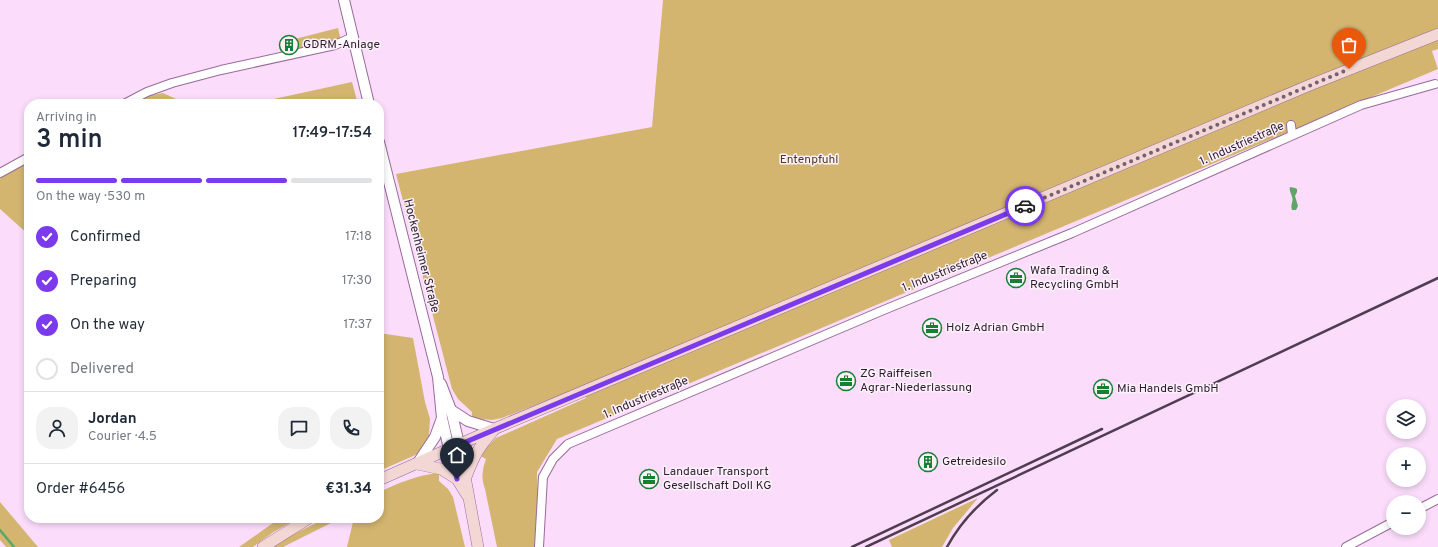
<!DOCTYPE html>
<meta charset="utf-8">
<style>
:root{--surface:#fff;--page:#f2f2f3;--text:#1f2937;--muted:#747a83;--line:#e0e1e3;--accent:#7c3aed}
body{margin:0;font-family:Overpass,sans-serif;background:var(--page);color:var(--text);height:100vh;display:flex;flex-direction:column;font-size:15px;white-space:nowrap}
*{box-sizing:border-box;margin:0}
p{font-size:13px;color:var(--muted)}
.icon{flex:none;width:22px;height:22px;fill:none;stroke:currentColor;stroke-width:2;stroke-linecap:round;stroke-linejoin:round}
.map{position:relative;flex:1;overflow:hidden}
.sheet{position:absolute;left:24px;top:99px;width:360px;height:424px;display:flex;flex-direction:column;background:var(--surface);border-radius:16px;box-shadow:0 2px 6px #0003}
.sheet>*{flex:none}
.buttons{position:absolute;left:1386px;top:399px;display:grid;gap:8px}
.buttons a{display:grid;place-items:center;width:40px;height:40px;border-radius:50%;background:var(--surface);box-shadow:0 2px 6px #0003;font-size:20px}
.pin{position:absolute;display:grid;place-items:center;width:34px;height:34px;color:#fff;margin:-41px -17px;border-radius:50% 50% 50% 0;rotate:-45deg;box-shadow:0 0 4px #0007}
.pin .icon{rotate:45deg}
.courier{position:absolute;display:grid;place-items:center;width:40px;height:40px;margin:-20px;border:3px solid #7c3aed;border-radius:50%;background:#fff;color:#222;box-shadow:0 1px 5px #0007}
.overview em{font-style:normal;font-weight:600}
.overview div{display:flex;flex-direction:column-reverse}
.overview{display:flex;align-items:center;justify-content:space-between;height:68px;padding:0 12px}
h1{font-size:26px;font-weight:600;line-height:30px}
.bar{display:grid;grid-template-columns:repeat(4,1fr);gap:6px 4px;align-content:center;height:48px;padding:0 12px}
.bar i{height:5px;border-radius:3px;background:var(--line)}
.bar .current{background:var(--accent)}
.bar p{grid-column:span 4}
.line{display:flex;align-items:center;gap:10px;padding:0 12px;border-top:1px solid var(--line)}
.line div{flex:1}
.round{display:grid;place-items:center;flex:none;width:42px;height:42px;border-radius:16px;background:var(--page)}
ol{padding:0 12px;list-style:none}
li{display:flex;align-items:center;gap:12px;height:44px}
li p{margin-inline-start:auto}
li .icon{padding:4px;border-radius:50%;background:var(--accent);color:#fff;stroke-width:4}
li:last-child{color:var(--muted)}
li i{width:22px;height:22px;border:2px solid var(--line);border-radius:50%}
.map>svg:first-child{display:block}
.green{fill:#d3b570}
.water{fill:#5da666}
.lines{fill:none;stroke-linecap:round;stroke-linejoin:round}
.stream{stroke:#5da666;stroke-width:2.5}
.minor-casing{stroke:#986a98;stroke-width:10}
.tertiary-casing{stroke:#986a98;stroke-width:12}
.secondary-casing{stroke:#986a98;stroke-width:12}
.minor{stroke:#fff;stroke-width:8}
.tertiary{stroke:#fff;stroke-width:10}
.secondary{stroke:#f3d7d4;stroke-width:11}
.rail{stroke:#513d51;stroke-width:2.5}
.done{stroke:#755f75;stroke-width:4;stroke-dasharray:0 7.2}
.route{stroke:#7c3aed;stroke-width:5}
.labels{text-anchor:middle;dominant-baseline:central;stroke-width:3;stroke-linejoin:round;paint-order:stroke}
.poi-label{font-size:12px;fill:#2d1b2d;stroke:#fcf1fb;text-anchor:start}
.street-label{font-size:12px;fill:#2d1b2d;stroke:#fcf1fb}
.park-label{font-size:12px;fill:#4c3c15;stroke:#fcf1fb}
</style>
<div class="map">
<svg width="1438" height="547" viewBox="0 0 1438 547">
<rect width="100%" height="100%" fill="#fbddfb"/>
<!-- green -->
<path class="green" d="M 663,0 L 1438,0 L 1438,49 L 1432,51 L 1438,69 L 557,439 L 537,472 L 538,497 L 536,547 L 497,547 L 485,489 C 481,478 482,471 486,459 L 479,455 L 496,438 L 586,398 L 581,387 L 502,418 L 492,420 L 472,418 L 472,412 L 458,399 L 452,389 L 396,174 L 652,127 Z
M 338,28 L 341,41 L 281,54 L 279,43 Z
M 352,82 L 358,104 L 251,104 Z
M 163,93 L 187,104 L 132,104 L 147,96 Z
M 29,161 L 29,235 L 0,209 L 0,177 Z
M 379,333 L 413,338 L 425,402 L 430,419 L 429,434 L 431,438 L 419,453 L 411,457 L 379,471 Z
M 439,473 L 439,481 L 448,489 L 453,497 L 465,547 L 347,547 L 354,518 L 379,518 L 379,492 C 399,483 417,475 439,473 Z
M 978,498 L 953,528 L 942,547 L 892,547 L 889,540 Z
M 0,502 L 38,547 L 6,547 L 0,540 Z
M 280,518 L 298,518 L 272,533 L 253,547 L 239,547 Z
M 326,518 L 341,518 L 283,547 L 272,547 L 286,538 Z"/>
<!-- water -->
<path class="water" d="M 1290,187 L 1295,188 L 1297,189 L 1297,192 L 1295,196 L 1298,206 L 1296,210 L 1292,210 C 1290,204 1294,201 1292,197 C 1291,192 1289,191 1290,187 Z"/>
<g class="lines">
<!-- stream -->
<path class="stream" d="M 0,530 L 14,547"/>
<!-- minor casing -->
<g class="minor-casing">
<path id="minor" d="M 124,104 L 147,92 L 172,83 L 221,70 L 335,45 L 353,37
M 1291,125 L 1292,135
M 0,173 L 29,157
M 1419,509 L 1438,499
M 539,547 L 543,477 L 553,459 L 568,444 L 886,309 L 1072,233 L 1361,105 L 1435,84
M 1346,547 L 1393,522"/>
</g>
<!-- tertiary casing -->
<g class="tertiary-casing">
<path id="tertiary" d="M 344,0 L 369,104
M 379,142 L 438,377 L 442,418 L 449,449
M 441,384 L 451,410 L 459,444
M 451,410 L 468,421 L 494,429
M 417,464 L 435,437 L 442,418"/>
</g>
<!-- secondary casing -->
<g class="secondary-casing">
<path id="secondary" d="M 459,444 L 478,547
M 449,449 L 457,479 L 467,495
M 417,464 L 441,469 L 457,479
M 466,477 C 474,456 478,448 493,431
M 379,480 L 494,429 L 1310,85 L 1438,34
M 263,547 L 309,518"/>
</g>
<!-- minor -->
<use href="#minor" class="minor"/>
<!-- tertiary -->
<use href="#tertiary" class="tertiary"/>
<!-- secondary -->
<use href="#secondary" class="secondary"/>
<!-- rail -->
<path class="rail" d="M 852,547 L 1102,429
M 866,547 L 1438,278
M 947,547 C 959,525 977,505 997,490"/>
</g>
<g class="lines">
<!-- done -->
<path class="done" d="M 1025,206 L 1349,69"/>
<!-- route -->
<path class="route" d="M 457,479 L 449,449 L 1025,206"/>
</g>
<!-- icons -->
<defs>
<g id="building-ring" transform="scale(1)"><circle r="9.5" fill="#fcf1fb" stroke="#187e31" stroke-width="1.5"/><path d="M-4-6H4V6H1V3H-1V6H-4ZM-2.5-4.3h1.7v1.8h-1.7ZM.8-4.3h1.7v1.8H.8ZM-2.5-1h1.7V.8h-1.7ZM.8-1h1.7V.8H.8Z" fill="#187e31"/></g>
<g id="office-ring" transform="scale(1)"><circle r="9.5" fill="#fcf1fb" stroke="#187e31" stroke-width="1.5"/><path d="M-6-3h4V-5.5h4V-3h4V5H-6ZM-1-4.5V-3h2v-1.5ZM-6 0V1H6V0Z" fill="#187e31"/></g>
</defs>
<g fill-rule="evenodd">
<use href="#building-ring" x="289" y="45"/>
<use href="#office-ring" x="1016" y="278"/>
<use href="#office-ring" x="932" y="328"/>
<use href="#office-ring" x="846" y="381"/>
<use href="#office-ring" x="1103" y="389"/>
<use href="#building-ring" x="928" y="462"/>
<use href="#office-ring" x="649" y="479"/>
</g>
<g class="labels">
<!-- poi labels -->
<g class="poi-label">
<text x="303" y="45">GDRM-Anlage</text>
<text x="1030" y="271">Wafa Trading &amp;<tspan x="1030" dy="14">Recycling GmbH</tspan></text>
<text x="946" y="328">Holz Adrian GmbH</text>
<text x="860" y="374">ZG Raiffeisen<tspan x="860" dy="14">Agrar-Niederlassung</tspan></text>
<text x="1117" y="389">Mia Handels GmbH</text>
<text x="942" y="462">Getreidesilo</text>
<text x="663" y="472">Landauer Transport<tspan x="663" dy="14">Gesellschaft Doll KG</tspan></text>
</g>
<!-- street labels -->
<g class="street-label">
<text transform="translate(1242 144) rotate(-24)">1. Industriestraße</text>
<text transform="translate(421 256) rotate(76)">Hockenheimer Straße</text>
<text transform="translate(945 272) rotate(-22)">1. Industriestraße</text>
<text transform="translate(646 398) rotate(-23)">1. Industriestraße</text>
</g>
<!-- park labels -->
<g class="park-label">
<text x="809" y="160">Entenpfuhl</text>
</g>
</g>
</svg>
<div class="buttons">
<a><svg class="icon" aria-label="layers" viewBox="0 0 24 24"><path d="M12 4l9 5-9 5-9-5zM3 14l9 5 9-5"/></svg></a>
<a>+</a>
<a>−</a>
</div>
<div class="pin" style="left:1349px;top:69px;background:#ea580c"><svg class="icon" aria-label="bag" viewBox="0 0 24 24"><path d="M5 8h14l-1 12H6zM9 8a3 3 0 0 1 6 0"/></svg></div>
<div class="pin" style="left:457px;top:479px;background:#1f2937"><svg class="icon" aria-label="home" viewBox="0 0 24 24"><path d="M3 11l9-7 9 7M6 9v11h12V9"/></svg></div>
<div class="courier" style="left:1025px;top:206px"><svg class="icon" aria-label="car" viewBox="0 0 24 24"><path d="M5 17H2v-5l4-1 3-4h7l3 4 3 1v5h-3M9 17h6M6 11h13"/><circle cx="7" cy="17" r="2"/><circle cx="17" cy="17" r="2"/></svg></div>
<section class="sheet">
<div class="overview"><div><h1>3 min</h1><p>Arriving in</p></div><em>17:49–17:54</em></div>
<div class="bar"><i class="current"></i><i class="current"></i><i class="current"></i><i></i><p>On the way · 530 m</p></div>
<ol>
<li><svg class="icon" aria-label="check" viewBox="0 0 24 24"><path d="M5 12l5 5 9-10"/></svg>Confirmed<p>17:18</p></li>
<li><svg class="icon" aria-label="check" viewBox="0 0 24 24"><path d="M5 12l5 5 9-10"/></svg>Preparing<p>17:30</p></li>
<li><svg class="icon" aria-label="check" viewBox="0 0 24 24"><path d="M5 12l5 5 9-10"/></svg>On the way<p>17:37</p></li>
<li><i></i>Delivered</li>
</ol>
<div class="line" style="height:72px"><a class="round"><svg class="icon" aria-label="person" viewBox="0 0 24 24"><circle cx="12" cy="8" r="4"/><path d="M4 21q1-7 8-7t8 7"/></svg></a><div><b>Jordan</b><p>Courier · 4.5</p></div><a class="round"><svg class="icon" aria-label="chat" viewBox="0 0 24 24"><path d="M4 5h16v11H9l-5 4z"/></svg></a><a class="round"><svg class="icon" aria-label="phone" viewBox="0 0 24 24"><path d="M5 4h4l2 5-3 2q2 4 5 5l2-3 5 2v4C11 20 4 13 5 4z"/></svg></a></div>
<div class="line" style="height:52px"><div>Order #6456</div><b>€31.34</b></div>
</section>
</div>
